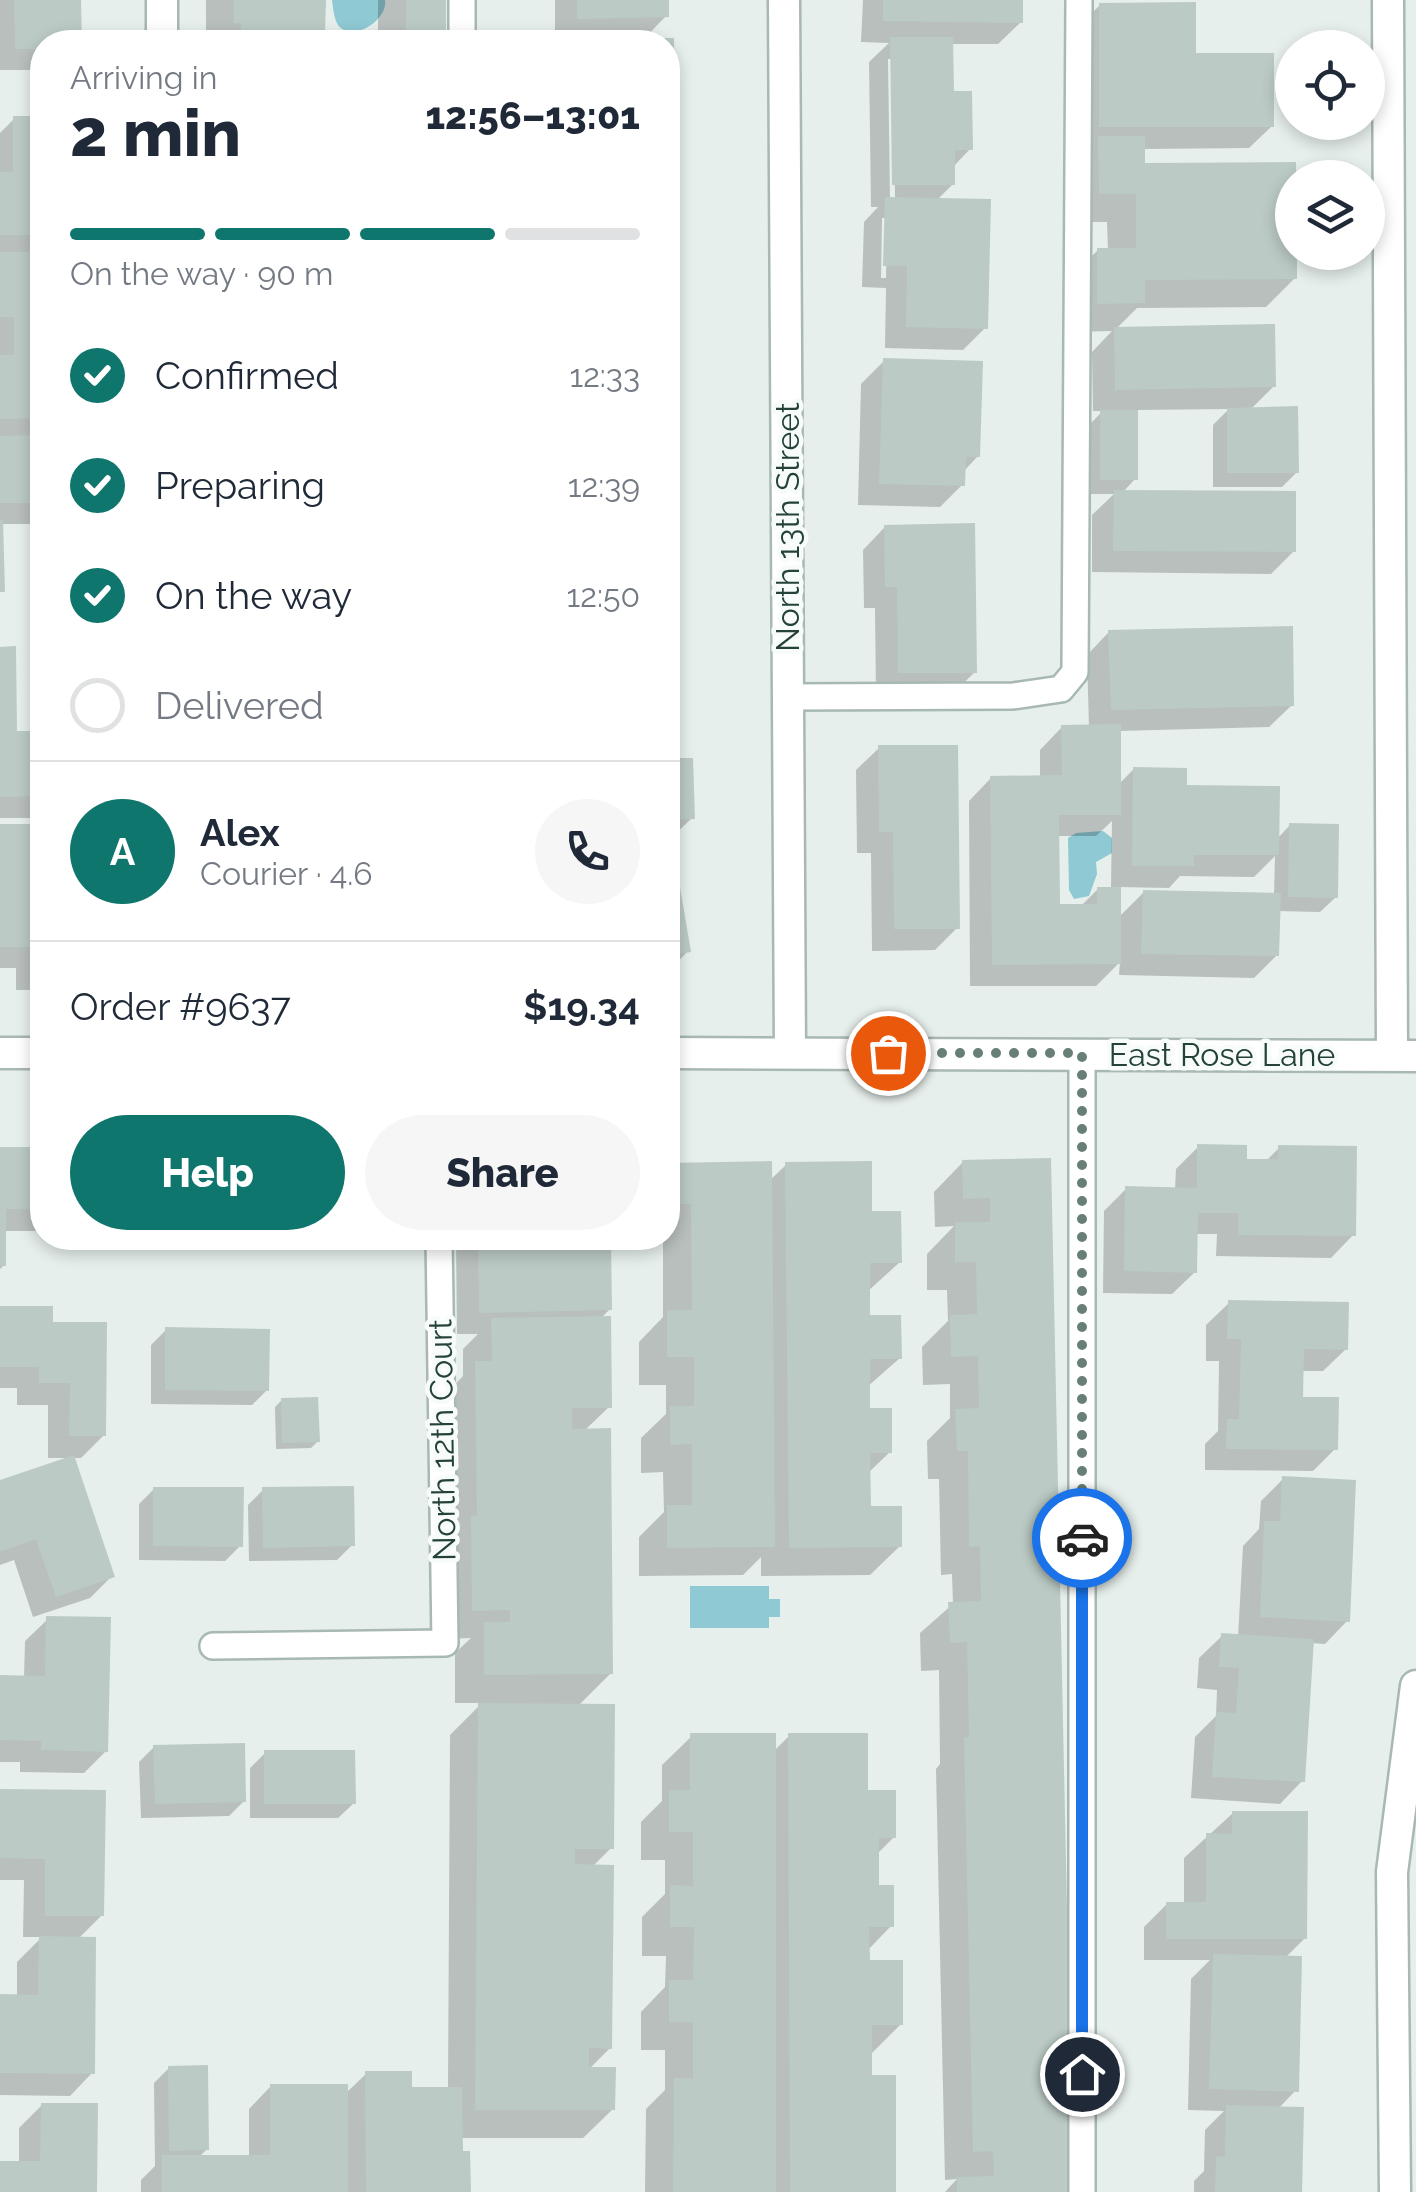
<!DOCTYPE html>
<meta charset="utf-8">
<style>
:root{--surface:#fff;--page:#f6f6f7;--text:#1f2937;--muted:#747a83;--line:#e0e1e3;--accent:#0f766e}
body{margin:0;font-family:Raleway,sans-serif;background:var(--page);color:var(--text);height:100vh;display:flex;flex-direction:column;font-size:38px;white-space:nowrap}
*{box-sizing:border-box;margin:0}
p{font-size:32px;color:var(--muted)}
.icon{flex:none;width:55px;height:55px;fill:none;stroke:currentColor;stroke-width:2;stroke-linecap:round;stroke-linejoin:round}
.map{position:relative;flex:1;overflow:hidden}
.panel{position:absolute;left:30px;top:30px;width:650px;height:1220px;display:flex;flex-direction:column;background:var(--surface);border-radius:40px;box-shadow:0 5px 15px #0003}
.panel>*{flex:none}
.buttons{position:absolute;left:1275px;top:30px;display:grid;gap:20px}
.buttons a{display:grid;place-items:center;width:110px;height:110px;border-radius:50%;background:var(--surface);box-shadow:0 5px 15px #0003;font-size:50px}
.pin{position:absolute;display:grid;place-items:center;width:85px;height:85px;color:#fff;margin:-42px;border:5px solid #fff;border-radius:50%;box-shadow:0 2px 10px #0007}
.courier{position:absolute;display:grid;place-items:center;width:100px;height:100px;margin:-50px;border:8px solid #1a73e8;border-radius:50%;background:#fff;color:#222;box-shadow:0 2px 12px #0007}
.summary em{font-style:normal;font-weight:800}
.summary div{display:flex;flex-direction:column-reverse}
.summary{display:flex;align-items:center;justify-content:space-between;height:170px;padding:0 40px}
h1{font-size:65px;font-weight:800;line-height:75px}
.bar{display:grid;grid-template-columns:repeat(4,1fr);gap:15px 10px;align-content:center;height:120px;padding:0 40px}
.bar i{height:12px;border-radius:8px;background:var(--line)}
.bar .active{background:var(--accent)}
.bar p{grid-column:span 4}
.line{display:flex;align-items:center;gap:25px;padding:0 40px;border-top:2px solid var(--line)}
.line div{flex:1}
.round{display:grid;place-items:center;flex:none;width:105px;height:105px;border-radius:52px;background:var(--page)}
ol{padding:0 40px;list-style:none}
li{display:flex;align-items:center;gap:30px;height:110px}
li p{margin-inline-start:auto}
li .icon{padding:10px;border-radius:50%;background:var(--accent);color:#fff;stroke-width:4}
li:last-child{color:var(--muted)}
li i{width:55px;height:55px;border:5px solid var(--line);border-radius:50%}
.button{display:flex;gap:20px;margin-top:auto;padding:20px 40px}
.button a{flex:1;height:115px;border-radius:60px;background:var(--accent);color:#fff;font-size:40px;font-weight:800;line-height:115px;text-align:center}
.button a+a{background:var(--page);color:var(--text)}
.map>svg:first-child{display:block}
.water{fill:#8ec9d4}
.shadow{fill:#0003;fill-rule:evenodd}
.building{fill:#bbcac4}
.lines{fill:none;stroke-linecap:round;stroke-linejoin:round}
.service-casing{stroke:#a8b8b2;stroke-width:30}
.minor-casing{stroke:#a8b8b2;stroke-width:35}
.service{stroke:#fff;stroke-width:25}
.minor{stroke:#fff;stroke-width:30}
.done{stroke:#687f78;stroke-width:10;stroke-dasharray:0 18}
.route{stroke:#1a73e8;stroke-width:12}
.labels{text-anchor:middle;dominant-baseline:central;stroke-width:9;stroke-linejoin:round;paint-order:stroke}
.street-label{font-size:32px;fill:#24423a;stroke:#f7fbf9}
</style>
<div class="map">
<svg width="1416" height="2192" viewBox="0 0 1416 2192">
<rect width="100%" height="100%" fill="#e6efeb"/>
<!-- water -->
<path class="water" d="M 332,0 L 385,0 C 388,21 351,43 338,25 C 334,19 333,7 332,0 Z
M 1103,831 L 1112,838 L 1112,853 L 1096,862 L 1097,874 L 1089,896 L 1074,899 L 1069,890 L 1068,838 L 1076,833 Z
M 690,1586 L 769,1586 L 769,1599 L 780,1599 L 780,1617 L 769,1617 L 769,1628 L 690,1628 Z"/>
<!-- shadow -->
<path class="shadow" d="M 0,0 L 78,0 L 79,42 L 42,42 L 42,70 L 0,70 Z
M 206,0 L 323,0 L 323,30 L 310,42 L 206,42 Z
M 378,0 L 443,0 L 443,29 L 430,42 L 378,42 Z
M 555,0 L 666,0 L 666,16 L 642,41 L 671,41 L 672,105 L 668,110 L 668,42 L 555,40 Z
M 863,0 L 1021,0 L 1021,22 L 998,44 L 951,44 L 951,93 L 970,149 L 953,167 L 953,184 L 937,200 L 985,328 L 963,350 L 885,348 L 886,288 L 862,287 L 864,222 L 878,207 L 871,207 L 869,62 L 889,43 L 861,42 ZM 888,59 L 893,59 L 895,198 L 890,198 ZM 882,218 L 887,218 L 886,278 L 881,278 Z
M 1100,5 L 1193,56 L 1272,126 L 1249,148 L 1142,149 L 1142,165 L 1292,178 L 1295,278 L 1266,307 L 1137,308 L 1116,329 L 1274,386 L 1250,410 L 1297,472 L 1282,487 L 1213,487 L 1213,425 L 1229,409 L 1135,410 L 1135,479 L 1122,493 L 1294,551 L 1271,574 L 1092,572 L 1092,515 L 1114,494 L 1086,494 L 1086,428 L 1103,411 L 1093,411 L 1092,352 L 1112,331 L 1069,332 L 1069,279 L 1098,250 L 1108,250 L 1107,222 L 1070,222 L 1077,28 Z
M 14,119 L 42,119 L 42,239 L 27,254 L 42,254 L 42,524 L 1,524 L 0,594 L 0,133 Z
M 884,361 L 978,456 L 963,472 L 962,485 L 940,507 L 858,505 L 861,384 Z
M 668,363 L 671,363 L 668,506 Z
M 885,527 L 975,672 L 952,694 L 876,695 L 875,608 L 864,608 L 863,550 Z
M 1109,632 L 1292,705 L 1269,727 L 1118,731 L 1118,785 L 1134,769 L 1184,787 L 1277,839 L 1290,825 L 1336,897 L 1320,912 L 1278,911 L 1277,955 L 1254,978 L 1119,975 L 1120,962 L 1096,986 L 970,986 L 969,801 L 991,778 L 1040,778 L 1040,750 L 1062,727 L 1089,727 L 1087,655 ZM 1112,821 L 1111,889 L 1098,889 L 1081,906 L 1057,906 L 1057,836 L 1096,836 ZM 1275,856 L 1274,895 L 1145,891 L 1118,918 L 1118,887 L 1169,888 L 1180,876 L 1254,877 Z
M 0,649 L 14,733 L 42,733 L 42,818 L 0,818 Z
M 879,748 L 957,928 L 935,950 L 872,951 L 871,853 L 857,853 L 856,770 Z
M 691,760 L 692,818 L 668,841 L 668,761 Z
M 0,826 L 42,827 L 42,990 L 16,990 L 16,968 L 0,968 Z
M 671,849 L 688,951 L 668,972 L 668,850 Z
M 1198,1147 L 1244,1161 L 1266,1161 L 1279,1148 L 1353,1235 L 1331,1258 L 1216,1256 L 1217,1234 L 1195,1234 L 1195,1272 L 1172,1294 L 1103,1293 L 1104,1211 L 1126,1189 L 1175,1190 L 1176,1169 Z
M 0,1149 L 42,1149 L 42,1231 L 4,1231 L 4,1265 L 0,1269 Z
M 1049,1160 L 1071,2192 L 945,2192 L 957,2179 L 945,2180 L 936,1769 L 940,1764 L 939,1670 L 921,1671 L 920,1633 L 953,1604 L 952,1574 L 941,1575 L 939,1479 L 928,1479 L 927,1441 L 950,1418 L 950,1384 L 923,1385 L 922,1347 L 948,1321 L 947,1290 L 927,1290 L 927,1254 L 954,1226 L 935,1227 L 934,1192 L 963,1162 Z
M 769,1164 L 769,1181 L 786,1165 L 870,1214 L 900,1262 L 868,1291 L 868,1317 L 900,1358 L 867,1387 L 867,1411 L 890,1452 L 868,1473 L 868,1508 L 900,1546 L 870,1575 L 761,1576 L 761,1557 L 743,1575 L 639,1576 L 639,1537 L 664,1512 L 663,1472 L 641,1473 L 641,1438 L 666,1414 L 666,1385 L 639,1385 L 639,1342 L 663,1317 L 663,1238 L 668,1238 L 668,1165 Z
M 459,1238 L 609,1238 L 610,1309 L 600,1319 L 609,1407 L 584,1431 L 611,1673 L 578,1706 L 611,1848 L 592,1867 L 610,2048 L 588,2070 L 613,2109 L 583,2138 L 460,2138 L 468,2192 L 141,2192 L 141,2180 L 155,2166 L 154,2083 L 169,2068 L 207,2149 L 198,2158 L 249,2158 L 249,2109 L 271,2086 L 345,2094 L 366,2074 L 410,2090 L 448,2089 L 450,1735 L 482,1703 L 455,1703 L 455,1653 L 471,1638 L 444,1639 L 447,1393 L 463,1376 L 463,1349 L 478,1334 L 457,1334 L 456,1240 Z
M 1229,1303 L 1346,1349 L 1323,1371 L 1301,1371 L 1301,1400 L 1335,1449 L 1313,1471 L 1205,1470 L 1205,1444 L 1218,1431 L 1219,1361 L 1206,1361 L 1206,1325 Z
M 0,1308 L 50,1324 L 104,1435 L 81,1458 L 48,1458 L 48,1405 L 17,1405 L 17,1388 L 0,1388 Z
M 166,1330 L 267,1390 L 252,1405 L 151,1404 L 151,1345 Z
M 282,1400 L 318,1441 L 311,1448 L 276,1449 L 275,1407 Z
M 1283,1479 L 1347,1621 L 1325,1644 L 1311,1643 L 1302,1781 L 1280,1804 L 1191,1798 L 1195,1737 L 1216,1716 L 1217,1690 L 1197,1688 L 1199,1658 L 1222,1636 L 1238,1637 L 1243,1546 L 1259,1529 L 1261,1501 Z
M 0,1483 L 112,1576 L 90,1598 L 33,1617 L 14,1560 L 0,1565 Z
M 154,1489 L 240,1546 L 225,1561 L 139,1560 L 139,1504 Z
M 263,1490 L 352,1545 L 337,1560 L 249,1561 L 248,1505 Z
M 48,1619 L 106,1751 L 84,1773 L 20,1772 L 20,1762 L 0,1762 L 0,1678 L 24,1678 L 25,1641 Z
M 692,1736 L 774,1751 L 789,1736 L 866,1792 L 894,1837 L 877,1854 L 877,1887 L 891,1926 L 867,1951 L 867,1962 L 901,2024 L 872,2053 L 870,2077 L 894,2192 L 645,2192 L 646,2109 L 665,2090 L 665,2050 L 641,2050 L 641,2012 L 665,1987 L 666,1956 L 642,1956 L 642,1917 L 665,1894 L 665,1860 L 641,1860 L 641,1822 L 662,1801 L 662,1765 Z
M 154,1747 L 244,1801 L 229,1816 L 141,1818 L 139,1762 Z
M 265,1753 L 354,1803 L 338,1818 L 250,1818 L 250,1768 Z
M 0,1792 L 102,1915 L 78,1939 L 92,2073 L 70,2096 L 0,2095 L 0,1997 L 17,1997 L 17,1962 L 42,1937 L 23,1937 L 24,1880 L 0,1880 Z
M 1233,1813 L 1305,1938 L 1285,1958 L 1296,2090 L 1278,2109 L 1300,2192 L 1194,2192 L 1194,2181 L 1204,2171 L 1205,2130 L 1224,2111 L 1188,2110 L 1191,1979 L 1210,1960 L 1144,1960 L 1144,1927 L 1167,1904 L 1184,1904 L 1184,1858 Z
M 42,2105 L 94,2192 L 0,2192 L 0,2163 L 19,2164 L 19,2128 Z"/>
<!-- building -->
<path class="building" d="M 14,0 L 81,0 L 82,42 L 42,42 L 42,49 L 15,49 Z
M 234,0 L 326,0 L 325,31 L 306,31 L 306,42 L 241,42 L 241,23 L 234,23 Z
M 406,0 L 446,0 L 446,30 L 406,30 Z
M 577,0 L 669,0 L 669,17 L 577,19 Z
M 883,0 L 1023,0 L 1023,23 L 883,21 Z
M 1196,2 L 1196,53 L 1274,53 L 1274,127 L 1099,127 L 1099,3 Z
M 890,37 L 953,37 L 954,91 L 972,91 L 973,150 L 955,150 L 955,185 L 892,185 Z
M 674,38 L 675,106 L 668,106 L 668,42 L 590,42 L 590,39 Z
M 13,116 L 42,116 L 42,235 L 0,235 L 0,172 L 13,172 Z
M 1098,136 L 1145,136 L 1145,163 L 1296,162 L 1296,178 L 1292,178 L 1292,252 L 1297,252 L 1297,279 L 1145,280 L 1145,303 L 1097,304 L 1097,248 L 1136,248 L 1136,194 L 1099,194 Z
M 885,197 L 991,199 L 988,329 L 906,327 L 907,266 L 883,266 Z
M 668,234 L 675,234 L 676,282 L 668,282 Z
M 0,252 L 42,252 L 42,418 L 0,419 L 0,355 L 14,355 L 14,317 L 0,317 Z
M 1275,324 L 1276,387 L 1115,390 L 1114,327 Z
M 883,358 L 983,361 L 980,457 L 966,457 L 965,486 L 879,484 Z
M 668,360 L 673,361 L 671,500 L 668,500 Z
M 1298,406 L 1299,473 L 1227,473 L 1227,408 Z
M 1100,410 L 1138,410 L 1138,480 L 1100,480 Z
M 42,435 L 42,503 L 0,503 L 0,436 Z
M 1114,490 L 1296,491 L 1296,552 L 1113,551 Z
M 0,520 L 3,520 L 5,592 L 0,592 Z
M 668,522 L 676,522 L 677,590 L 668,590 Z
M 975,523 L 977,673 L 898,673 L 897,587 L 885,587 L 884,525 Z
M 1293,626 L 1294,706 L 1111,710 L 1108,630 Z
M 16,646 L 17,731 L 42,731 L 42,796 L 0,797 L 0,647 Z
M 1121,724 L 1121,815 L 1059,815 L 1060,904 L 1097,904 L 1097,887 L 1121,887 L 1121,964 L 992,965 L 990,776 L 1062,775 L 1061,725 Z
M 878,745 L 958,745 L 960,929 L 894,929 L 893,832 L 879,832 Z
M 668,758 L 693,758 L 695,819 L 668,820 Z
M 1133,767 L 1187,768 L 1187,785 L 1280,786 L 1279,855 L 1194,855 L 1194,866 L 1132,866 Z
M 1289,823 L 1339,824 L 1338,898 L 1288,897 Z
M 0,824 L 42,824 L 42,968 L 37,968 L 37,947 L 0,947 Z
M 673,846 L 691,952 L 668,956 L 668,847 Z
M 1143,890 L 1281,893 L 1279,956 L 1141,954 Z
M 1197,1144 L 1247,1145 L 1247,1159 L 1278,1159 L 1278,1145 L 1357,1146 L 1356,1236 L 1238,1235 L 1238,1213 L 1198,1213 L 1197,1273 L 1124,1271 L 1125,1186 L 1197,1188 Z
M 0,1147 L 42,1147 L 42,1209 L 6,1209 L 6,1266 L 0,1266 Z
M 1051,1158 L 1073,2192 L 957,2192 L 957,2177 L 994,2176 L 993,2151 L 973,2152 L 964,1737 L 969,1737 L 967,1642 L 950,1643 L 948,1602 L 981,1601 L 980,1546 L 969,1547 L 968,1451 L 957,1451 L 955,1409 L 979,1408 L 978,1356 L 951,1357 L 950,1315 L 977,1314 L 976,1262 L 955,1262 L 955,1222 L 990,1222 L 990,1198 L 963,1199 L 962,1160 Z
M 772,1161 L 775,1547 L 667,1548 L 667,1505 L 692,1505 L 692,1444 L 670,1445 L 670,1406 L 694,1406 L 694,1357 L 667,1357 L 667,1310 L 692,1310 L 691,1204 L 668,1204 L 668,1163 Z
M 872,1161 L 872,1211 L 901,1211 L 902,1263 L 870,1263 L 870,1315 L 901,1315 L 902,1359 L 870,1359 L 870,1408 L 892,1408 L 892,1453 L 870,1453 L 871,1506 L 902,1506 L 902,1547 L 789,1548 L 785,1162 Z
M 478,1238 L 611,1238 L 612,1310 L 479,1313 Z
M 1228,1300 L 1349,1302 L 1348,1350 L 1304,1349 L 1303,1397 L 1339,1397 L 1338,1450 L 1226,1449 L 1227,1419 L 1239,1419 L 1241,1339 L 1227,1339 Z
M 0,1306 L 53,1306 L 53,1322 L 107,1322 L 106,1436 L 69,1436 L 70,1383 L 39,1383 L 39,1367 L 0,1367 Z
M 611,1316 L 612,1408 L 572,1408 L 572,1429 L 611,1428 L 613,1674 L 484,1675 L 484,1622 L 510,1622 L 510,1610 L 472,1611 L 471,1516 L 477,1516 L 475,1361 L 492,1361 L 491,1318 Z
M 165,1327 L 270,1329 L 269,1391 L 165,1390 Z
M 318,1397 L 320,1442 L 282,1443 L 281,1398 Z
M 74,1455 L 115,1577 L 56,1597 L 36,1539 L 0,1552 L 0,1480 Z
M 1282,1476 L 1356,1480 L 1350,1622 L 1260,1617 L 1264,1521 L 1280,1521 Z
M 354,1486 L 355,1546 L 263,1548 L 262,1487 Z
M 153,1487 L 244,1487 L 243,1547 L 153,1546 Z
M 46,1616 L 111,1617 L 108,1752 L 41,1750 L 41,1741 L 0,1740 L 0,1675 L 45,1676 Z
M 1221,1633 L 1314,1639 L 1305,1782 L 1212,1777 L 1216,1712 L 1236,1713 L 1239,1668 L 1219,1667 Z
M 478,1703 L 615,1704 L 614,1849 L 575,1849 L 575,1864 L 614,1865 L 612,2049 L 589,2048 L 589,2067 L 616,2067 L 615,2110 L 475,2110 Z
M 690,1733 L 776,1733 L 776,2192 L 673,2192 L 674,2078 L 693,2078 L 693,2022 L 669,2022 L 669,1980 L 693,1980 L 694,1927 L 670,1927 L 670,1885 L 693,1886 L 693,1832 L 669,1832 L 669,1790 L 690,1790 Z
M 788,1733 L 868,1733 L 868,1790 L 896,1790 L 896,1838 L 879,1838 L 879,1885 L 894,1885 L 894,1927 L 869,1927 L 870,1960 L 903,1960 L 903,2025 L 872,2025 L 872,2075 L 896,2075 L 896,2192 L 790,2192 Z
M 245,1743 L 246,1802 L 155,1804 L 153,1745 Z
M 264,1750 L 355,1750 L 356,1804 L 264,1804 Z
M 0,1789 L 106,1790 L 104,1916 L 45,1916 L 45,1859 L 0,1858 Z
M 1232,1811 L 1308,1811 L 1307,1939 L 1166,1939 L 1166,1902 L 1206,1902 L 1206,1833 L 1232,1834 Z
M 39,1936 L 96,1937 L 95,2074 L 0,2073 L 0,1994 L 38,1995 Z
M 1213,1954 L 1302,1956 L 1299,2092 L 1209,2089 Z
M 208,2065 L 209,2150 L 169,2151 L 168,2066 Z
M 365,2071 L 412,2071 L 412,2087 L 462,2087 L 463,2151 L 470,2151 L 471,2192 L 366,2192 Z
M 270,2084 L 348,2084 L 348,2192 L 162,2192 L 162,2155 L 270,2155 Z
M 41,2103 L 98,2103 L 97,2192 L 0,2192 L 0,2161 L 40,2161 Z
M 1226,2105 L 1304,2107 L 1302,2192 L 1215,2192 L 1216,2156 L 1225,2157 Z"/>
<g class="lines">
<!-- service casing -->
<g class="service-casing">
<path id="service" d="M 462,42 L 462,0
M 788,697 L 1013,696 L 1061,689 L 1075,672 L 1079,0
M 1082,1053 L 1082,2192
M 213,1646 L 445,1643 L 439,1238"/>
</g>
<!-- minor casing -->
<g class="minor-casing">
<path id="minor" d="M 162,0 L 162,42
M 784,0 L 790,1053
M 1388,0 L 1392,1055
M 0,1053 L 42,1053
M 668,1053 L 1416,1056
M 1395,2192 L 1392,1872 L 1416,1686"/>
</g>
<!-- service -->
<use href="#service" class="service"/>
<!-- minor -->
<use href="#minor" class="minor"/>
</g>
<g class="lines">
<!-- done -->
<path class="done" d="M 888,1053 L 1082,1053 L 1082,1538"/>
<!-- route -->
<path class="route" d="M 1082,1538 L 1082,2074"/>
</g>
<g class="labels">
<!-- street labels -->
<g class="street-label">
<text transform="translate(787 527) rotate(-90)">North 13th Street</text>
<text x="1222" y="1054">East Rose Lane</text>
<text transform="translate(442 1440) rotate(-91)">North 12th Court</text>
</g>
</g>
</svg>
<div class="buttons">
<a><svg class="icon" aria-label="locate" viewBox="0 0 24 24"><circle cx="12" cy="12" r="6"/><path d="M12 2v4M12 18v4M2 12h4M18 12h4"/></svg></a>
<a><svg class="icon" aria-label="layers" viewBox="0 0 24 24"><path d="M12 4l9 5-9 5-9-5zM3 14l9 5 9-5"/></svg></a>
</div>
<div class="pin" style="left:888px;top:1053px;background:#ea580c"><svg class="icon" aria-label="bag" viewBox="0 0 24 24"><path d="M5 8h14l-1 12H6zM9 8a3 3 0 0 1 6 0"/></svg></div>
<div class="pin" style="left:1082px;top:2074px;background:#1f2937"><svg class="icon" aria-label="home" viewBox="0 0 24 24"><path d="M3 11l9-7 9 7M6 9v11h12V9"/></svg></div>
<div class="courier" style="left:1082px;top:1538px"><svg class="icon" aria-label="car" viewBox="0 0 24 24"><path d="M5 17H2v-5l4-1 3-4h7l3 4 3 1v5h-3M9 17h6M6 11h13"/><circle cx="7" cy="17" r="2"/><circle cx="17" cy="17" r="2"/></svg></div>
<section class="panel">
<div class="summary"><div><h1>2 min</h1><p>Arriving in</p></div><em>12:56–13:01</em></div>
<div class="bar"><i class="active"></i><i class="active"></i><i class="active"></i><i></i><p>On the way · 90 m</p></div>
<ol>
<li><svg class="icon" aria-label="check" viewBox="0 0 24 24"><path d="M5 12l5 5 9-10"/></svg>Confirmed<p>12:33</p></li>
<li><svg class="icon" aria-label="check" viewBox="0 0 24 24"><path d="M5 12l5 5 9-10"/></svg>Preparing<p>12:39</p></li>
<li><svg class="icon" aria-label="check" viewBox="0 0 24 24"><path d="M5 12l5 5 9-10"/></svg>On the way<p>12:50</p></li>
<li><i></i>Delivered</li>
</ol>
<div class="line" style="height:180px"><b class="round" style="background:var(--accent);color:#fff">A</b><div><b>Alex</b><p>Courier · 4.6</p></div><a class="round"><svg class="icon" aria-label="phone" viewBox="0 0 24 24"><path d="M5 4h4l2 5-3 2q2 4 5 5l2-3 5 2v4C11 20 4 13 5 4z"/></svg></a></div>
<div class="line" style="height:130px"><div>Order #9637</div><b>$19.34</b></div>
<div class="button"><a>Help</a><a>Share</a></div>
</section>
</div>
